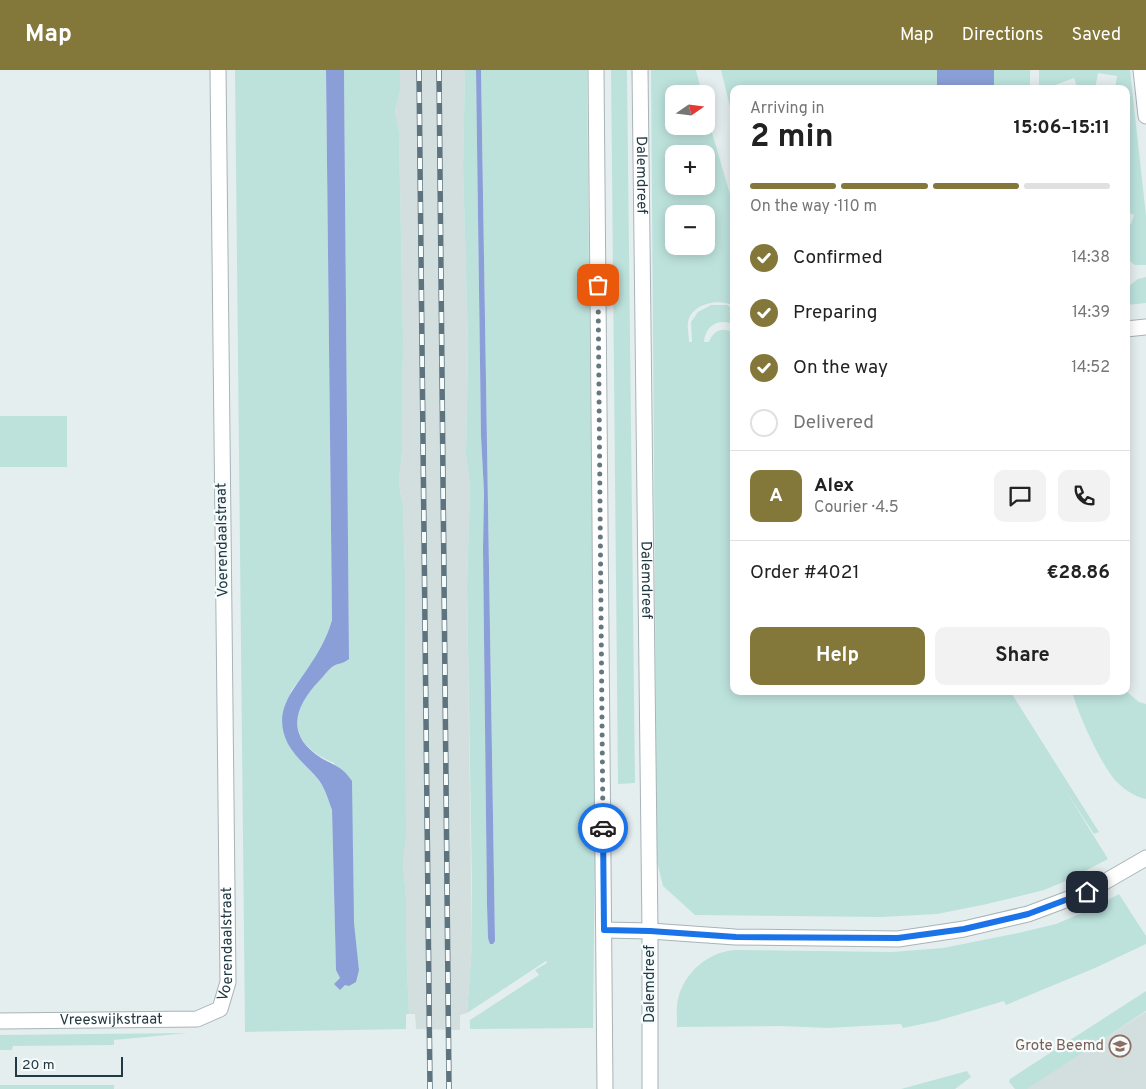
<!DOCTYPE html>
<meta charset="utf-8">
<style>
:root{--surface:#fff;--page:#f2f2f2;--text:#222;--muted:#767676;--line:#e0e0e0;--accent:#84773a}
body{margin:0;font-family:Overpass,sans-serif;background:var(--page);color:var(--text);height:100vh;display:flex;flex-direction:column;font-size:19px;white-space:nowrap}
*{box-sizing:border-box;margin:0}
p{font-size:16px;color:var(--muted)}
.icon{flex:none;width:28px;height:28px;fill:none;stroke:currentColor;stroke-width:2;stroke-linecap:round;stroke-linejoin:round}
.map{position:relative;flex:1;overflow:hidden}
.sheet{position:absolute;left:730px;top:15px;width:400px;height:610px;display:flex;flex-direction:column;background:var(--surface);border-radius:10px;box-shadow:0 2px 12px #0003}
.sheet>*{flex:none}
.needle{width:32px;rotate:76deg}
.controls{position:absolute;left:665px;top:15px;display:grid;gap:10px}
.controls a{display:grid;place-items:center;width:50px;height:50px;border-radius:10px;background:var(--surface);box-shadow:0 2px 12px #0003;font-size:25px}
.scale{position:absolute;left:15px;bottom:12px;width:108px;box-sizing:border-box;padding-left:5px;border:2px solid #223943;border-top:0;font-size:14px;line-height:18px;white-space:nowrap;color:#223943;-webkit-text-stroke:4px #f6fbfb;paint-order:stroke}
.pin{position:absolute;display:grid;place-items:center;width:42px;height:42px;color:#fff;margin:-21px;border-radius:10px;box-shadow:0 2px 8px #0006}
.courier{position:absolute;display:grid;place-items:center;width:50px;height:50px;margin:-25px;border:4px solid #1a73e8;border-radius:50%;background:#fff;color:#222;box-shadow:0 1px 6px #0007}
.head em{font-style:normal;font-weight:700}
.head div{display:flex;flex-direction:column-reverse}
.head{display:flex;align-items:center;justify-content:space-between;height:85px;padding:0 20px}
h1{font-size:32px;font-weight:700;line-height:38px}
.bar{display:grid;grid-template-columns:repeat(4,1fr);gap:8px 5px;align-content:center;height:60px;padding:0 20px}
.bar i{height:6px;border-radius:4px;background:var(--line)}
.bar .selected{background:var(--accent)}
.bar p{grid-column:span 4}
.line{display:flex;align-items:center;gap:12px;padding:0 20px;border-top:1px solid var(--line)}
.line div{flex:1}
.round{display:grid;place-items:center;flex:none;width:52px;height:52px;border-radius:10px;background:var(--page)}
ol{padding:0 20px;list-style:none}
li{display:flex;align-items:center;gap:15px;height:55px}
li p{margin-inline-start:auto}
li .icon{padding:5px;border-radius:50%;background:var(--accent);color:#fff;stroke-width:4}
li:last-child{color:var(--muted)}
li i{width:28px;height:28px;border:2px solid var(--line);border-radius:50%}
.primary-button{display:flex;gap:10px;margin-top:auto;padding:10px 20px}
.primary-button a{flex:1;height:58px;border-radius:10px;background:var(--accent);color:#fff;font-size:20px;font-weight:700;line-height:58px;text-align:center}
.primary-button a+a{background:var(--page);color:var(--text)}
header{display:flex;align-items:center;gap:30px;box-sizing:border-box;height:70px;padding:0 25px;background:var(--accent);color:#fff}
header strong{font-size:24px}
nav{display:flex;gap:28px;margin-inline-start:auto;font-size:18px}
.map>svg:first-child{display:block}
.built{fill:#d3dedf}
.green{fill:#bde2dc;fill-rule:evenodd}
.water{fill:#8a9fd7}
.lines{fill:none;stroke-linecap:round;stroke-linejoin:round}
.minor-casing{stroke:#a7b4b8;stroke-width:17}
.minor{stroke:#fff;stroke-width:15}
.rail-casing{stroke:#5d747e;stroke-width:5.5}
.rail{stroke:#f6fbfb;stroke-width:4;stroke-dasharray:11;stroke-linecap:butt}
.done{stroke:#66787f;stroke-width:5;stroke-dasharray:0 9}
.route{stroke:#1a73e8;stroke-width:6}
.labels{text-anchor:middle;dominant-baseline:central;stroke-width:4.5;stroke-linejoin:round;paint-order:stroke}
.street-label{font-size:15px;fill:#223943;stroke:#f6fbfb}
.education-label{font-size:15px;fill:#785e54;stroke:#f6fbfb;text-anchor:end}
</style>
<header>
<strong>Map</strong>
<nav><a>Map</a><a>Directions</a><a>Saved</a></nav>
</header>
<div class="map">
<svg width="1146" height="1019" viewBox="0 0 1146 1019">
<rect width="100%" height="100%" fill="#e5eeef"/>
<!-- built -->
<path class="built" d="M 400,0 L 465,0 L 463,96 L 468,275 L 466,386 L 470,414 L 467,516 L 472,873 L 467,943 L 460,945 L 460,960 L 416,959 L 415,944 L 409,944 L 406,871 L 406,828 L 403,792 L 406,767 L 405,502 L 403,436 L 400,420 L 399,409 L 402,382 L 403,268 L 399,62 L 395,41 L 400,21 Z
M 1146,942 L 1146,1019 L 1026,1019 L 1040,1009 Z"/>
<!-- green -->
<path class="green" d="M 235,0 L 326,0 L 332,550 L 325,570 L 307,600 L 291,621 L 284,662 L 293,681 L 317,708 L 324,718 L 332,740 L 336,899 L 340,908 L 346,915 L 359,900 L 334,693 C 290,675 287,645 318,611 C 323,607 327,601 332,597 C 337,593 344,594 349,589 L 344,0 L 400,0 L 400,21 L 395,41 L 399,62 L 403,268 L 402,382 L 399,409 L 400,420 L 403,436 L 405,502 L 406,767 L 403,793 L 406,828 L 406,871 L 409,944 L 406,944 L 406,959 L 245,962 Z
M 465,0 L 476,0 L 481,366 L 484,422 L 483,479 L 487,835 L 488,868 L 495,871 L 481,0 L 587,0 L 595,772 L 593,958 L 470,959 L 470,950 L 539,905 L 535,900 L 547,893 L 546,891 L 467,943 L 472,873 L 472,819 L 467,516 L 470,414 L 466,386 L 468,275 L 463,96 Z
M 611,0 L 627,0 L 635,713 L 618,714 Z
M 651,0 L 696,0 L 702,24 L 674,24 L 674,56 L 706,56 L 706,42 L 734,138 L 734,236 C 720,228 692,233 688,252 C 687,258 689,266 689,272 L 692,272 L 691,252 L 698,242 L 711,235 L 727,235 L 734,240 L 734,254 C 719,248 705,255 704,272 L 709,272 C 713,260 724,256 734,264 L 734,621 L 1010,621 L 1099,762 L 1094,764 L 1066,721 L 1108,789 L 1068,810 L 1044,820 L 987,834 L 937,844 L 882,847 L 695,845 L 663,816 L 657,792 ZM 674,84 L 706,84 L 706,116 L 674,116 ZM 674,144 L 706,144 L 706,176 L 674,176 Z
M 721,0 L 937,0 L 937,19 L 734,19 L 734,53 Z
M 994,0 L 1030,0 L 1030,19 L 994,19 Z
M 1039,0 L 1130,0 L 1146,146 L 1146,195 L 1135,195 L 1126,188 L 1126,153 L 1131,154 L 1134,145 L 1126,141 L 1126,19 L 1115,19 L 1117,6 L 1098,3 L 1095,19 L 1078,19 L 1074,8 L 1044,19 L 1039,19 Z
M 1146,207 L 1146,233 L 1126,235 L 1126,218 L 1138,209 Z
M 0,346 L 67,346 L 67,397 L 0,397 Z
M 1072,621 L 1126,621 L 1139,632 L 1146,634 L 1146,729 C 1133,726 1122,718 1114,709 C 1100,692 1077,642 1072,621 Z
M 1119,824 L 1146,866 L 1146,874 L 1095,898 L 1006,935 L 1004,931 L 937,951 L 903,958 L 901,954 L 827,958 L 780,956 L 677,957 C 677,948 676,938 678,929 C 684,902 710,880 738,880 L 891,882 L 943,878 L 1018,863 L 1056,854 L 1087,841 Z
M 1146,921 L 1146,941 L 1027,1019 L 1015,1019 L 1009,1012 L 1010,1009 Z
M 188,963 L 114,970 L 114,975 L 13,976 L 12,980 L 0,980 L 0,965 Z
M 967,1001 L 971,1007 L 955,1019 L 901,1019 Z
M 0,1015 L 114,1015 L 114,1019 L 0,1019 Z"/>
<!-- water -->
<path class="water" d="M 326,0 L 344,0 L 349,589 C 344,594 337,593 332,597 C 327,601 323,607 319,611 C 299,632 285,659 313,682 C 328,695 339,692 352,711 L 354,853 L 359,900 L 356,912 L 349,916 L 345,915 L 340,920 L 334,914 L 340,908 L 336,900 L 332,740 C 328,729 325,718 318,709 C 308,697 296,688 288,674 C 272,642 292,622 308,598 C 318,583 327,568 332,550 Z
M 476,0 L 481,0 L 495,871 L 493,874 L 490,874 L 488,868 L 487,835 L 483,479 L 484,422 L 481,366 Z
M 937,0 L 994,0 L 994,19 L 937,19 Z"/>
<g class="lines">
<!-- minor casing -->
<g class="minor-casing">
<g id="minor">
<path d="M 596,0 L 605,1019"/>
<path id="s1" d="M 640,0 L 650,861 L 650,1019"/>
<path d="M 1141,0 L 1146,46"/>
<path d="M 1126,259 L 1146,257"/>
<path d="M 605,860 L 650,861 L 735,867 L 898,869 L 964,859 L 1028,844 L 1087,822 L 1146,788"/>
<path id="s2" d="M 0,951 L 197,949 L 220,939 L 228,912 L 218,0"/>
</g>
</g>
<!-- minor -->
<use href="#minor" class="minor"/>
<!-- rail casing -->
<g class="rail-casing">
<path id="rail" d="M 419,0 L 430,1019
M 439,0 L 449,1019"/>
</g>
<!-- rail -->
<use href="#rail" class="rail"/>
</g>
<g class="lines">
<!-- done -->
<path class="done" d="M 598,215 L 603,758"/>
<!-- route -->
<path class="route" d="M 603,758 L 604,860 L 650,861 L 736,867 L 898,868 L 964,859 L 1028,844 L 1087,822"/>
</g>
<!-- icons -->
<defs>
<g id="school-ring" transform="scale(1.125)"><circle r="9.5" fill="#f6fbfb" stroke="#8d6e63" stroke-width="1.5"/><path d="M0-5L7-2L0 1L-7-2ZM-4 1L0 2.5L4 1V4Q0 6-4 4Z" fill="#8d6e63"/></g>
</defs>
<g fill-rule="evenodd">
<use href="#school-ring" x="1120" y="976"/>
</g>
<g class="labels">
<!-- street labels -->
<g class="street-label">
<text stroke="none"><textPath href="#s1" startOffset="105">Dalemdreef</textPath></text>
<text transform="translate(223 470) rotate(-91)">Voerendaalstraat</text>
<text stroke="none"><textPath href="#s1" startOffset="510">Dalemdreef</textPath></text>
<text stroke="none"><textPath href="#s2" startOffset="288">Voerendaalstraat</textPath></text>
<text transform="translate(650 914) rotate(-90)">Dalemdreef</text>
<text stroke="none"><textPath href="#s2" startOffset="111">Vreeswijkstraat</textPath></text>
</g>
<!-- education labels -->
<g class="education-label">
<text x="1104" y="976">Grote Beemd</text>
</g>
</g>
</svg>
<div class="controls">
<a><svg class="needle" viewBox="-14 -14 28 28"><path d="M0-13l5 13h-10z" fill="#e53935"/><path d="M0 13l5-13h-10z" fill="#767676"/></svg></a>
<a>+</a>
<a>−</a>
</div>
<div class="scale">20 m</div>
<div class="pin" style="left:598px;top:215px;background:#ea580c"><svg class="icon" aria-label="bag" viewBox="0 0 24 24"><path d="M5 8h14l-1 12H6zM9 8a3 3 0 0 1 6 0"/></svg></div>
<div class="pin" style="left:1087px;top:822px;background:#1f2937"><svg class="icon" aria-label="home" viewBox="0 0 24 24"><path d="M3 11l9-7 9 7M6 9v11h12V9"/></svg></div>
<div class="courier" style="left:603px;top:758px"><svg class="icon" aria-label="car" viewBox="0 0 24 24"><path d="M5 17H2v-5l4-1 3-4h7l3 4 3 1v5h-3M9 17h6M6 11h13"/><circle cx="7" cy="17" r="2"/><circle cx="17" cy="17" r="2"/></svg></div>
<section class="sheet">
<div class="head"><div><h1>2 min</h1><p>Arriving in</p></div><em>15:06–15:11</em></div>
<div class="bar"><i class="selected"></i><i class="selected"></i><i class="selected"></i><i></i><p>On the way · 110 m</p></div>
<ol>
<li><svg class="icon" aria-label="check" viewBox="0 0 24 24"><path d="M5 12l5 5 9-10"/></svg>Confirmed<p>14:38</p></li>
<li><svg class="icon" aria-label="check" viewBox="0 0 24 24"><path d="M5 12l5 5 9-10"/></svg>Preparing<p>14:39</p></li>
<li><svg class="icon" aria-label="check" viewBox="0 0 24 24"><path d="M5 12l5 5 9-10"/></svg>On the way<p>14:52</p></li>
<li><i></i>Delivered</li>
</ol>
<div class="line" style="height:90px"><b class="round" style="background:var(--accent);color:#fff">A</b><div><b>Alex</b><p>Courier · 4.5</p></div><a class="round"><svg class="icon" aria-label="chat" viewBox="0 0 24 24"><path d="M4 5h16v11H9l-5 4z"/></svg></a><a class="round"><svg class="icon" aria-label="phone" viewBox="0 0 24 24"><path d="M5 4h4l2 5-3 2q2 4 5 5l2-3 5 2v4C11 20 4 13 5 4z"/></svg></a></div>
<div class="line" style="height:65px"><div>Order #4021</div><b>€28.86</b></div>
<div class="primary-button"><a>Help</a><a>Share</a></div>
</section>
</div>
